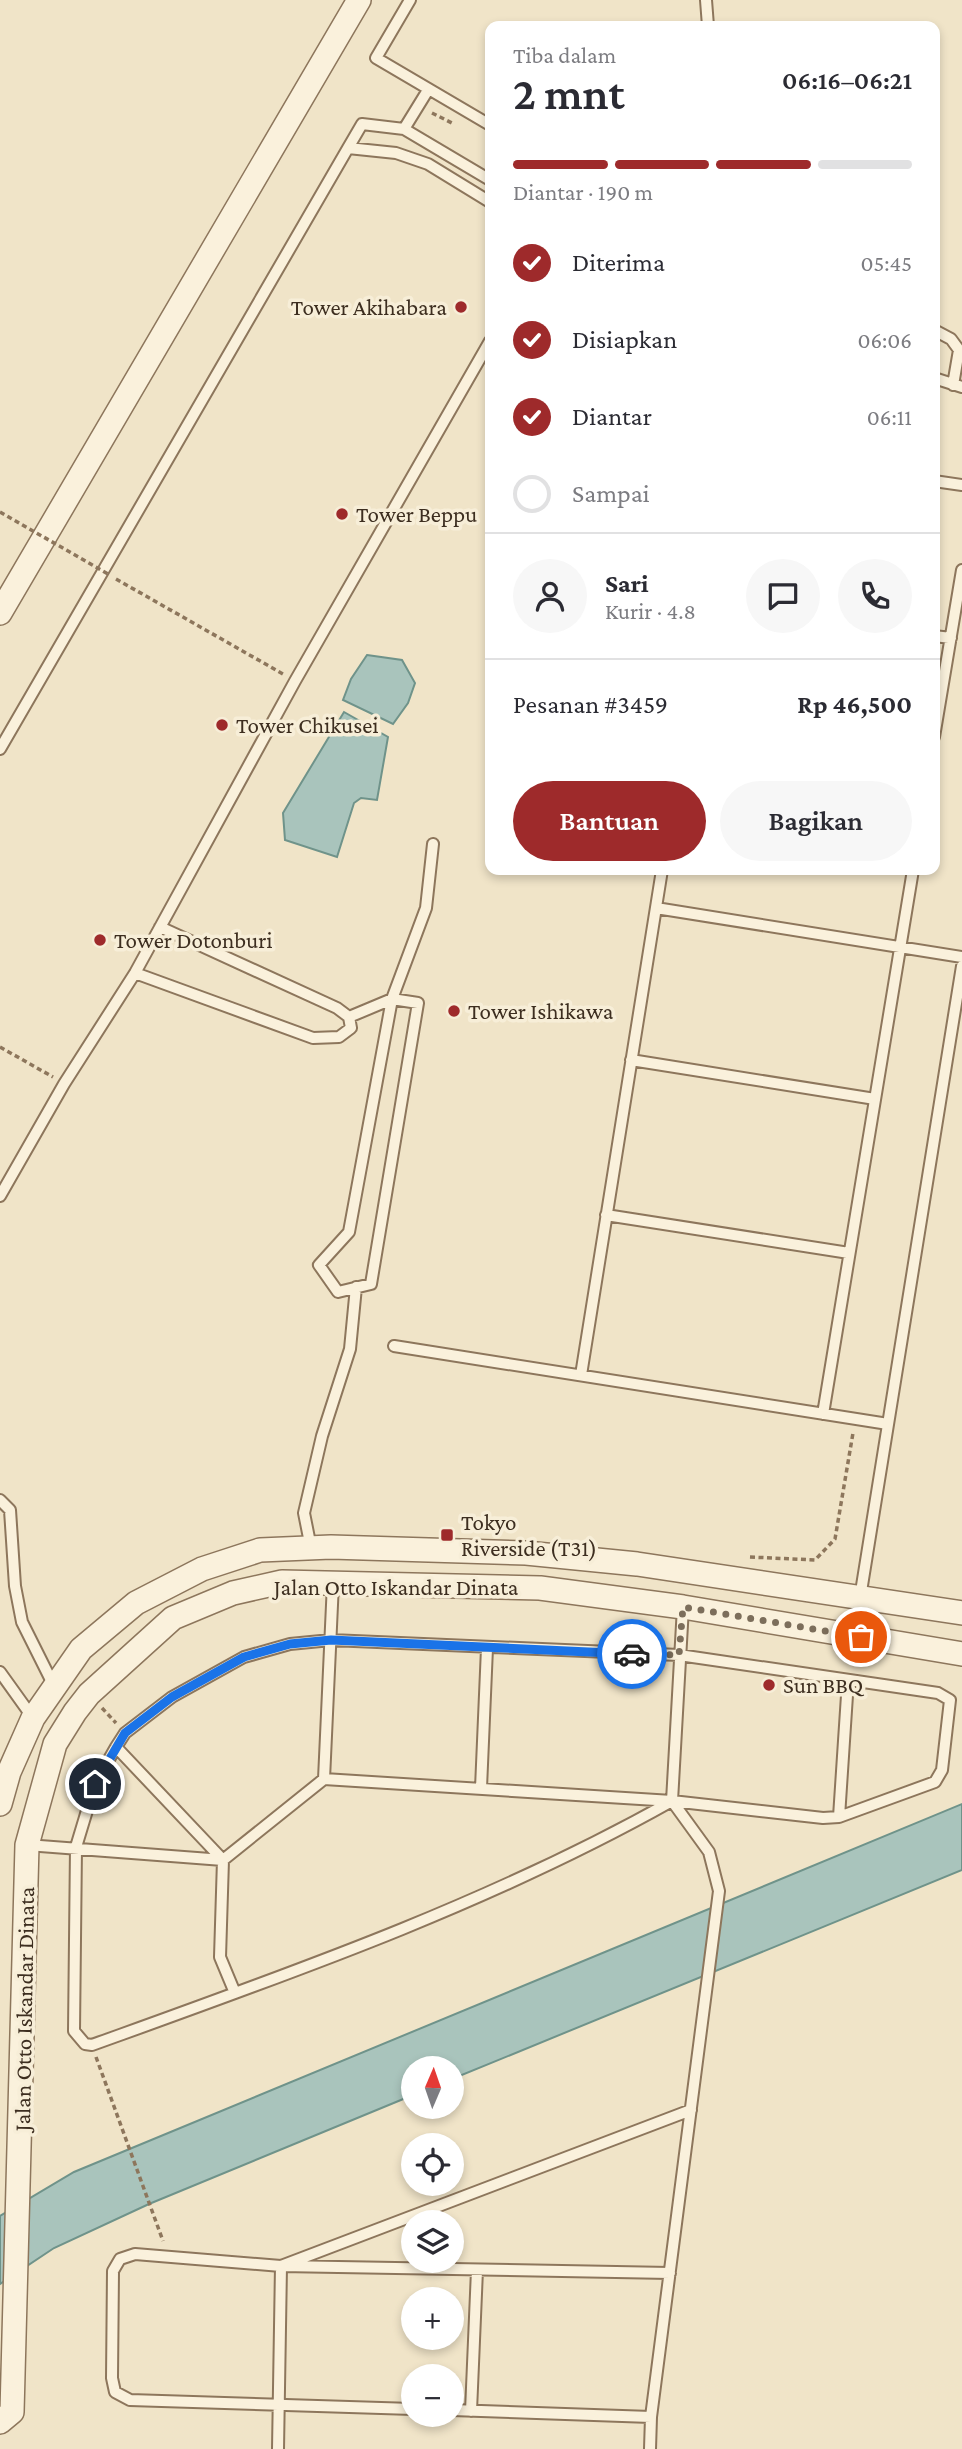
<!DOCTYPE html>
<html lang="id">
<meta charset="utf-8">
<style>
:root{--surface:#fff;--page:#f7f7f7;--text:#2b2b33;--muted:#7c7c81;--line:#e1e1e2;--accent:#9e2a2b}
body{margin:0;font-family:"Crimson Pro",serif;background:var(--page);color:var(--text);height:100vh;display:flex;flex-direction:column;font-size:26px;white-space:nowrap}
*{box-sizing:border-box;margin:0}
p{font-size:23px;color:var(--muted)}
.icon{flex:none;width:38px;height:38px;fill:none;stroke:currentColor;stroke-width:2;stroke-linecap:round;stroke-linejoin:round}
.map{position:relative;flex:1;overflow:hidden}
.side{position:absolute;left:485px;top:21px;width:455px;height:854px;display:flex;flex-direction:column;background:var(--surface);border-radius:14px;box-shadow:0 4px 10px #0003}
.side>*{flex:none}
.needle{width:46px;rotate:2deg}
.controls{position:absolute;left:401px;top:2056px;display:grid;gap:14px}
.controls a{display:grid;place-items:center;width:63px;height:63px;border-radius:50%;background:var(--surface);box-shadow:0 4px 10px #0003;font-size:35px}
.pin{position:absolute;display:grid;place-items:center;width:60px;height:60px;color:#fff;margin:-30px;border:4px solid #fff;border-radius:50%;box-shadow:0 2px 7px #0007}
.courier{position:absolute;display:grid;place-items:center;width:70px;height:70px;margin:-35px;border:5px solid #1a73e8;border-radius:50%;background:#fff;color:#222;box-shadow:0 2px 9px #0007}
.head em{font-style:normal;font-weight:600}
.head div{display:flex;flex-direction:column-reverse}
.head{display:flex;align-items:center;justify-content:space-between;height:119px;padding:0 28px}
h1{font-size:46px;font-weight:600;line-height:52px}
.bar{display:grid;grid-template-columns:repeat(4,1fr);gap:10px 7px;align-content:center;height:84px;padding:0 28px}
.bar i{height:9px;border-radius:5px;background:var(--line)}
.bar .on{background:var(--accent)}
.bar p{grid-column:span 4}
.line{display:flex;align-items:center;gap:18px;padding:0 28px;border-top:2px solid var(--line)}
.line div{flex:1}
.round{display:grid;place-items:center;flex:none;width:74px;height:74px;border-radius:37px;background:var(--page)}
ol{padding:0 28px;list-style:none}
li{display:flex;align-items:center;gap:21px;height:77px}
li p{margin-inline-start:auto}
li .icon{padding:7px;border-radius:50%;background:var(--accent);color:#fff;stroke-width:4}
li:last-child{color:var(--muted)}
li i{width:38px;height:38px;border:4px solid var(--line);border-radius:50%}
.primary-button{display:flex;gap:14px;margin-top:auto;padding:14px 28px}
.primary-button a{flex:1;height:80px;border-radius:42px;background:var(--accent);color:#fff;font-size:28px;font-weight:600;line-height:80px;text-align:center}
.primary-button a+a{background:var(--page);color:var(--text)}
.map>svg:first-child{display:block}
.water{fill:#a9c4bc;stroke:#6f938a;stroke-width:2}
.lines{fill:none;stroke-linecap:round;stroke-linejoin:round}
.lane-casing{stroke:#8d765c;stroke-width:14}
.street-casing{stroke:#8d765c;stroke-width:26}
.path{stroke:#8d765c;stroke-width:3.5;stroke-dasharray:5 3.5;stroke-linecap:butt}
.lane{stroke:#faf1dc;stroke-width:10}
.street{stroke:#faf1dc;stroke-width:23}
.path-bridge{stroke:#8d765c;stroke-width:3.5;stroke-dasharray:5 3.5;stroke-linecap:butt}
.done{stroke:#7c6e5b;stroke-width:7;stroke-dasharray:0 12.6}
.route{stroke:#1a73e8;stroke-width:9}
.poi-dot{fill:#9e2a2b;stroke:#f7eed8;stroke-width:2.5}
.labels{text-anchor:middle;dominant-baseline:central;stroke-width:7;stroke-linejoin:round;paint-order:stroke}
.poi-label{font-size:23px;fill:#3d2e20;stroke:#f7eed8;text-anchor:start}
.street-label{font-size:23px;fill:#3d2e20;stroke:#f7eed8}
</style>
<div class="map">
<svg width="962" height="2449" viewBox="0 0 962 2449">
<rect width="100%" height="100%" fill="#f0e4c8"/>
<!-- water -->
<path class="water" d="M 367,655 L 402,660 L 415,683 L 408,703 L 393,724 L 343,700 L 351,679 Z
M 344,712 L 388,737 L 377,800 L 361,798 L 354,803 L 337,857 L 285,840 L 283,813 Z
M 962,1804 L 962,1870 L 452,2079 L 452,2068 L 413,2068 L 413,2095 L 149,2204 L 54,2248 L 0,2284 L 0,2216 L 74,2172 Z"/>
<g class="lines">
<!-- lane casing -->
<g class="lane-casing">
<path id="lane" d="M 410,0 L 376,58 L 490,125
M 706,0 L 708,26
M 404,129 L 428,90
M 348,148 L 362,124 L 404,129 L 490,180
M 934,330 L 951,339 L 959,350 L 953,385
M 934,378 L 962,387
M 934,481 L 962,485
M 934,636 L 951,638
M 934,737 L 962,570
M 0,749 L 348,148 L 396,153 L 428,164 L 490,202
M 656,908 L 962,957
M 135,973 L 313,1038 L 339,1037 L 351,1028 L 349,1017 L 337,1008 L 160,927
M 349,1017 L 392,999 L 418,1003 L 371,1284 L 338,1292 L 319,1265 L 349,1232 L 392,999 L 426,908 L 433,844
M 631,1060 L 875,1099
M 0,1196 L 64,1084 L 135,973 L 295,681 L 490,341
M 606,1215 L 849,1253
M 394,1346 L 888,1424
M 581,1375 L 662,870
M 823,1414 L 913,870
M 0,1500 L 10,1510 L 15,1586 L 22,1622 L 54,1686
M 311,1548 L 304,1513 L 322,1436 L 350,1349 L 356,1287
M 860,1598 L 962,966
M 0,1672 L 33,1718
M 116,1747 L 223,1860 L 220,1957 L 235,1993
M 324,1779 L 333,1583
M 481,1788 L 487,1648
M 839,1817 L 848,1680
M 27,1845 L 223,1860 L 324,1779 L 672,1801 L 823,1818 L 839,1817 L 935,1782 L 942,1770 L 950,1700 L 938,1693 L 679,1655 L 331,1640 L 290,1644 L 244,1657 L 172,1697 L 125,1733 L 116,1747 L 95,1784 L 76,1847 L 74,2031 L 85,2044 L 92,2045 C 289,1974 489,1904 672,1801
M 413,2409 L 130,2400 L 115,2392 L 112,2378 L 113,2271 L 120,2259 L 135,2254 L 281,2266 L 670,2273
M 452,2410 L 651,2417
M 471,2411 L 477,2270
M 278,2449 L 281,2266 L 691,2110
M 650,2449 L 651,2417 L 719,1891 L 709,1852 L 672,1801 L 683,1607"/>
</g>
<!-- street casing -->
<g class="street-casing">
<path id="street" d="M 0,613 L 359,0
M 0,1804 L 9,1772 L 33,1718 L 81,1649 L 136,1603 L 202,1569 L 260,1550 L 331,1547 L 526,1553 L 637,1564 L 962,1613
M 0,2422 L 12,2412 L 27,1845 L 55,1744 L 75,1712 L 89,1694 L 173,1618 L 233,1593 L 282,1582 L 540,1588 L 683,1607 L 962,1654"/>
</g>
<!-- path -->
<path class="path" d="M 432,113 L 454,124
M 116,579 L 283,674
M 0,1047 L 53,1077
M 750,1557 L 815,1560 L 835,1539 L 853,1433
M 102,1708 L 116,1723
M 96,2057 L 163,2241"/>
<!-- lane -->
<use href="#lane" class="lane"/>
<!-- street -->
<use href="#street" class="street"/>
<!-- path-bridge -->
<path class="path-bridge" d="M 0,512 L 108,574"/>
</g>
<g class="lines">
<!-- done -->
<path class="done" d="M 632,1654 L 679,1655 L 683,1607 L 861,1637"/>
<!-- route -->
<path class="route" d="M 95,1784 L 125,1733 L 172,1697 L 244,1657 L 290,1644 L 331,1640 L 632,1654"/>
</g>
<!-- markers -->
<g class="poi-dot">
<circle cx="461" cy="307" r="7"/>
<circle cx="342" cy="514" r="7"/>
<circle cx="222" cy="725" r="7"/>
<circle cx="100" cy="940" r="7"/>
<circle cx="454" cy="1011" r="7"/>
<rect x="440" y="1528" width="14" height="14" rx="3.5"/>
<circle cx="769" cy="1685" r="7"/>
</g>
<g class="labels">
<!-- poi labels -->
<g class="poi-label">
<text x="447" y="307" text-anchor="end">Tower Akihabara</text>
<text x="356" y="514">Tower Beppu</text>
<text x="236" y="725">Tower Chikusei</text>
<text x="114" y="940">Tower Dotonburi</text>
<text x="468" y="1011">Tower Ishikawa</text>
<text x="461" y="1522">Tokyo<tspan x="461" dy="26">Riverside (T31)</tspan></text>
<text x="783" y="1685">Sun BBQ</text>
</g>
<!-- street labels -->
<g class="street-label">
<text x="396" y="1587">Jalan Otto Iskandar Dinata</text>
<text transform="translate(24 2009) rotate(-89)">Jalan Otto Iskandar Dinata</text>
</g>
</g>
</svg>
<div class="controls">
<a><svg class="needle" viewBox="-14 -14 28 28"><path d="M0-13l5 13h-10z" fill="#e53935"/><path d="M0 13l5-13h-10z" fill="#7c7c81"/></svg></a>
<a><svg class="icon" aria-label="locate" viewBox="0 0 24 24"><circle cx="12" cy="12" r="6"/><path d="M12 2v4M12 18v4M2 12h4M18 12h4"/></svg></a>
<a><svg class="icon" aria-label="layers" viewBox="0 0 24 24"><path d="M12 4l9 5-9 5-9-5zM3 14l9 5 9-5"/></svg></a>
<a>+</a>
<a>−</a>
</div>
<div class="pin" style="left:861px;top:1637px;background:#ea580c"><svg class="icon" aria-label="bag" viewBox="0 0 24 24"><path d="M5 8h14l-1 12H6zM9 8a3 3 0 0 1 6 0"/></svg></div>
<div class="pin" style="left:95px;top:1784px;background:#1f2937"><svg class="icon" aria-label="home" viewBox="0 0 24 24"><path d="M3 11l9-7 9 7M6 9v11h12V9"/></svg></div>
<div class="courier" style="left:632px;top:1654px"><svg class="icon" aria-label="car" viewBox="0 0 24 24"><path d="M5 17H2v-5l4-1 3-4h7l3 4 3 1v5h-3M9 17h6M6 11h13"/><circle cx="7" cy="17" r="2"/><circle cx="17" cy="17" r="2"/></svg></div>
<section class="side">
<div class="head"><div><h1>2 mnt</h1><p>Tiba dalam</p></div><em>06:16–06:21</em></div>
<div class="bar"><i class="on"></i><i class="on"></i><i class="on"></i><i></i><p>Diantar · 190 m</p></div>
<ol>
<li><svg class="icon" aria-label="check" viewBox="0 0 24 24"><path d="M5 12l5 5 9-10"/></svg>Diterima<p>05:45</p></li>
<li><svg class="icon" aria-label="check" viewBox="0 0 24 24"><path d="M5 12l5 5 9-10"/></svg>Disiapkan<p>06:06</p></li>
<li><svg class="icon" aria-label="check" viewBox="0 0 24 24"><path d="M5 12l5 5 9-10"/></svg>Diantar<p>06:11</p></li>
<li><i></i>Sampai</li>
</ol>
<div class="line" style="height:126px"><a class="round"><svg class="icon" aria-label="person" viewBox="0 0 24 24"><circle cx="12" cy="8" r="4"/><path d="M4 21q1-7 8-7t8 7"/></svg></a><div><b>Sari</b><p>Kurir · 4.8</p></div><a class="round"><svg class="icon" aria-label="chat" viewBox="0 0 24 24"><path d="M4 5h16v11H9l-5 4z"/></svg></a><a class="round"><svg class="icon" aria-label="phone" viewBox="0 0 24 24"><path d="M5 4h4l2 5-3 2q2 4 5 5l2-3 5 2v4C11 20 4 13 5 4z"/></svg></a></div>
<div class="line" style="height:91px"><div>Pesanan #3459</div><b>Rp 46,500</b></div>
<div class="primary-button"><a>Bantuan</a><a>Bagikan</a></div>
</section>
</div>
